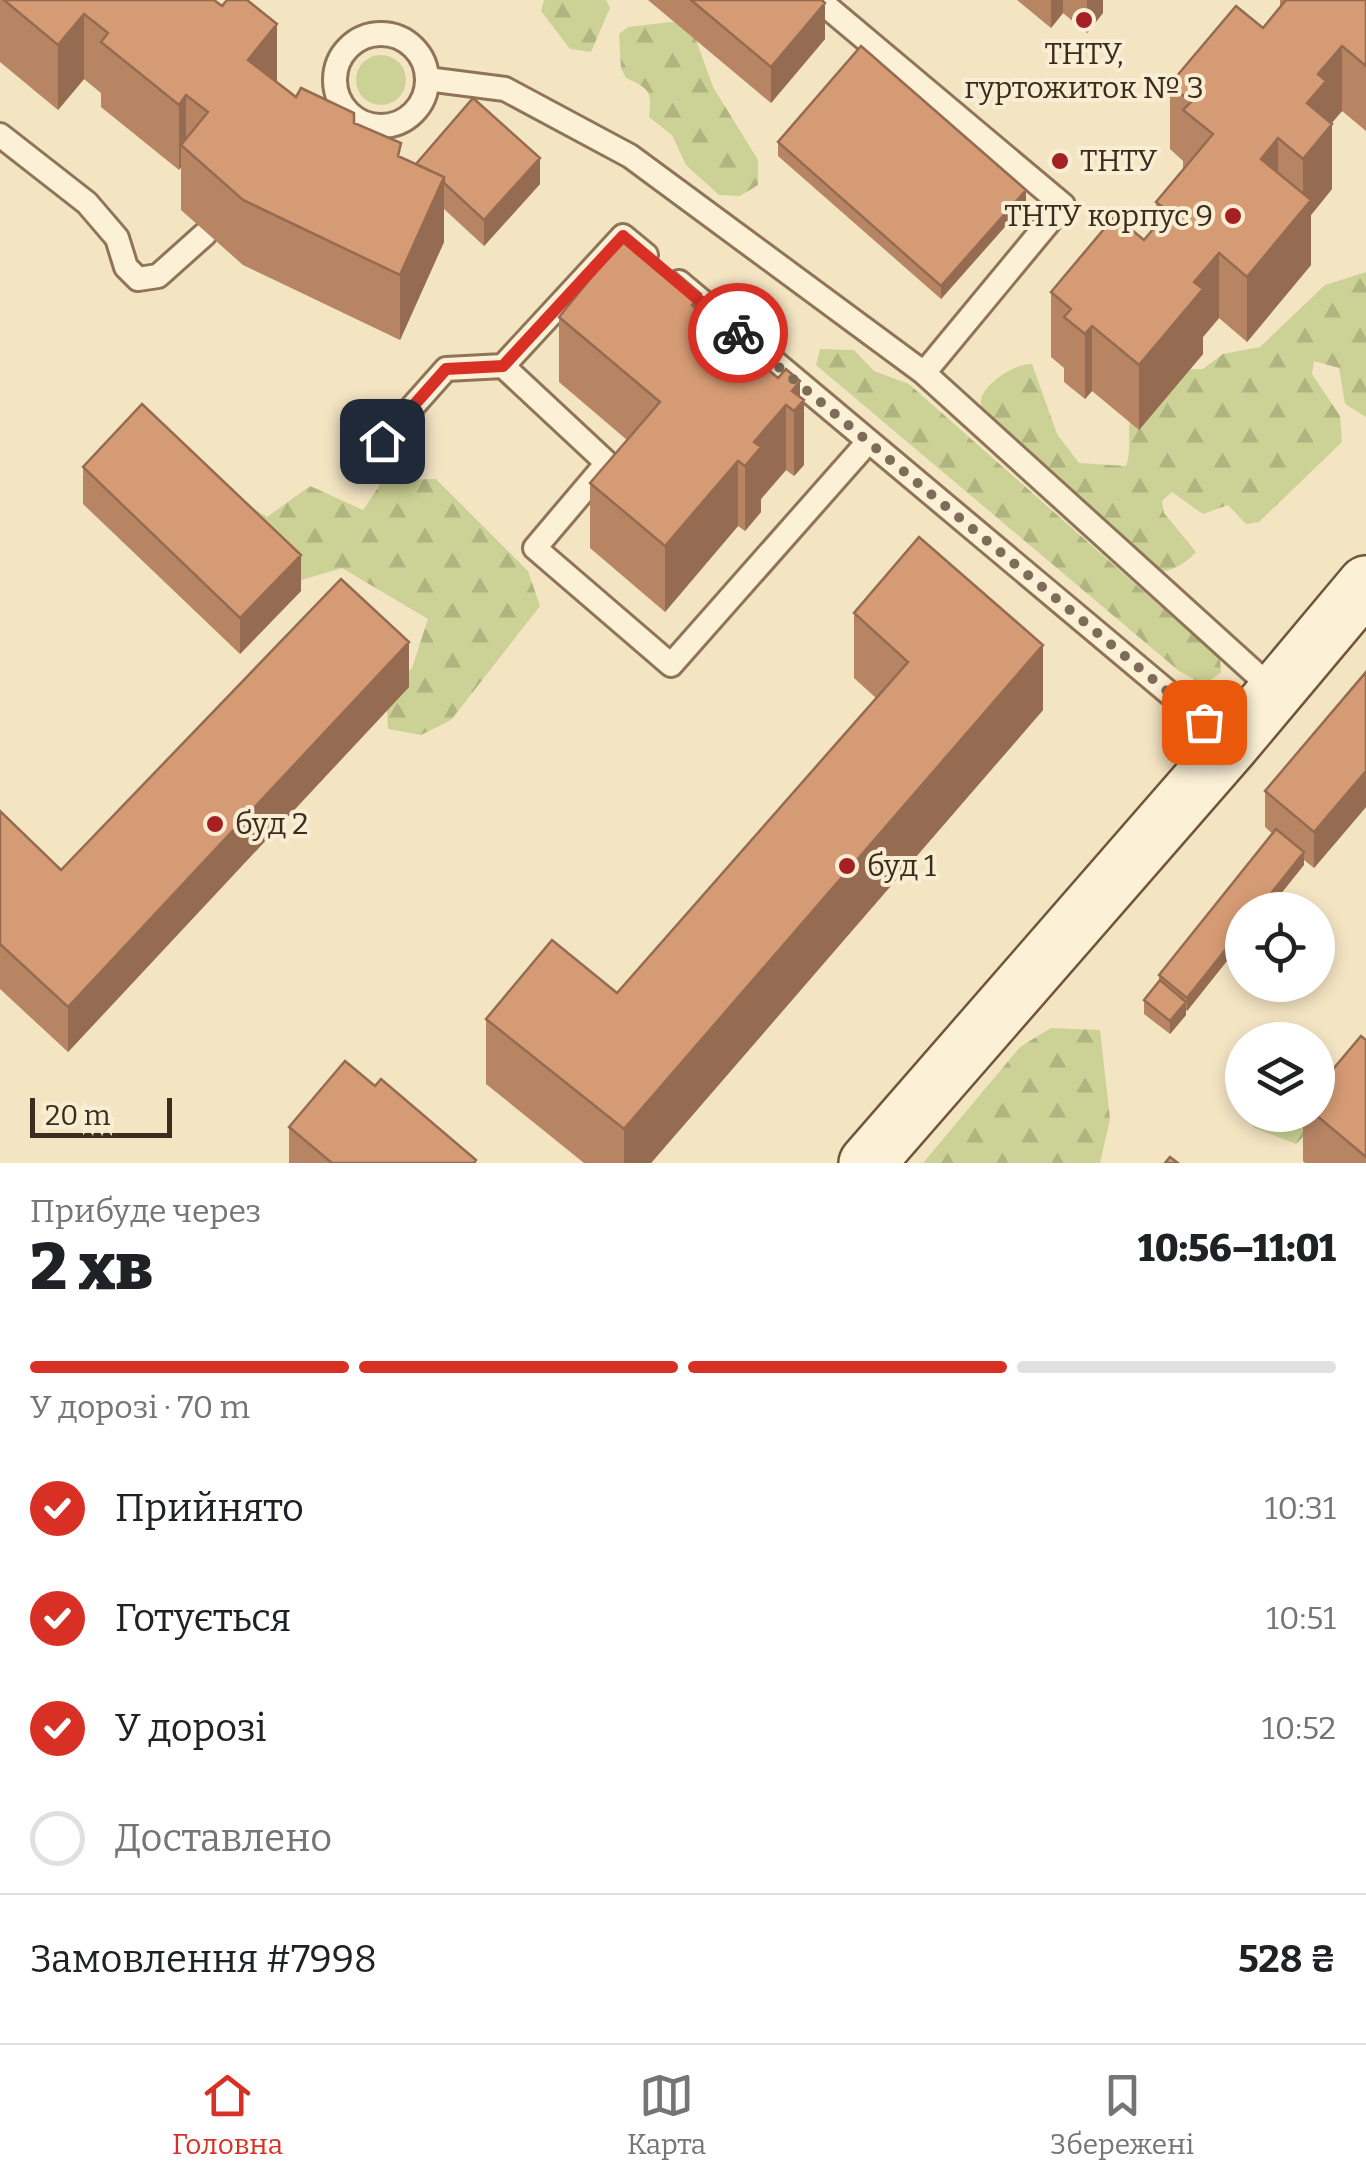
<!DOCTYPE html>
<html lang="uk">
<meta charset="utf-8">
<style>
:root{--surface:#fff;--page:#f2f2f2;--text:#202124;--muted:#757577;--line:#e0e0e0;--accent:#d93025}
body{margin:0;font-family:Bitter,serif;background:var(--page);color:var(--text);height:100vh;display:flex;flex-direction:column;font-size:38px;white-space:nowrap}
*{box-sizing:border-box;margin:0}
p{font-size:32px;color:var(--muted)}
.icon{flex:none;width:55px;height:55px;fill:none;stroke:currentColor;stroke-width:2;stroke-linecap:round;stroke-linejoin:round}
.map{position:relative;height:1163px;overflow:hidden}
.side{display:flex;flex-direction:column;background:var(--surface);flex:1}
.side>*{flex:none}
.fabs{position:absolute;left:1225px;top:892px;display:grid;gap:20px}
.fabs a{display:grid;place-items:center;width:110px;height:110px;border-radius:50%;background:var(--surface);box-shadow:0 5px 15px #0003;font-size:50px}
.scale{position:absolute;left:30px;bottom:25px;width:142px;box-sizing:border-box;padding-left:10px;border:5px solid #3d2c1d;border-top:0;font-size:28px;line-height:35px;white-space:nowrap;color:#3d2c1d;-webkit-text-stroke:8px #f9eed3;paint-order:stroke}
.pin{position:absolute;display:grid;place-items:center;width:85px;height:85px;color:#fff;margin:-42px;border-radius:20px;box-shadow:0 5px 15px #0006}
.courier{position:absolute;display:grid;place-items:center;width:100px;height:100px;margin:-50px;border:8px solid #d93025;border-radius:50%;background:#fff;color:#222;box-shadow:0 2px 12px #0007}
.headline em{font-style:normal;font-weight:800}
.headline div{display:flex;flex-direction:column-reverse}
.headline{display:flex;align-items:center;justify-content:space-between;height:170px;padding:0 30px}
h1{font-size:65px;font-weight:800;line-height:75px}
.bar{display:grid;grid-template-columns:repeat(4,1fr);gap:15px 10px;align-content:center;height:120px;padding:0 30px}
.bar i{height:12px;border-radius:8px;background:var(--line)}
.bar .on{background:var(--accent)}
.bar p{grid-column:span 4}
.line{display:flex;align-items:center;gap:25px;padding:0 30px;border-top:2px solid var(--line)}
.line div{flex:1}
ol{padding:0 30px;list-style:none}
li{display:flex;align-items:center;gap:30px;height:110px}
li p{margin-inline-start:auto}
li .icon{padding:10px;border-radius:50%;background:var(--accent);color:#fff;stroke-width:4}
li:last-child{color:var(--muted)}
li i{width:55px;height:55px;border:5px solid var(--line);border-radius:50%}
.dock{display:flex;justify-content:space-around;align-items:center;height:140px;border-top:2px solid var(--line);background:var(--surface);font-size:28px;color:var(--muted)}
.dock a{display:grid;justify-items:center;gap:5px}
.dock .on{color:var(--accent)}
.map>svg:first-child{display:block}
.grass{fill:#ccd295}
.forest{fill:url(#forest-firs)}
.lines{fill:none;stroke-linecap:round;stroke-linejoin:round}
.lane-casing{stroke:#8f7457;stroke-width:28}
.secondary-casing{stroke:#71553a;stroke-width:60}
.lane{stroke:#fcf1d7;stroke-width:22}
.secondary{stroke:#fcf1d7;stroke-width:55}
.wall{fill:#b78564}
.shaded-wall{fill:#956c51}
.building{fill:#d59b74;stroke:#956c51;stroke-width:2.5}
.done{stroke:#7d6c57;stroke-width:10;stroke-dasharray:0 18}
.route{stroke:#d93025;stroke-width:12}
.poi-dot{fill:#a52023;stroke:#f9eed3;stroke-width:4}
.labels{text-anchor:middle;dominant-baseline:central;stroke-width:8;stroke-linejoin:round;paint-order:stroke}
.poi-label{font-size:30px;fill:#3d2c1d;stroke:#f9eed3;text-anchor:start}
</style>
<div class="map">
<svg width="1366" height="1163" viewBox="0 0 1366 1163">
<defs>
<pattern id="forest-firs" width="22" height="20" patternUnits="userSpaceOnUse" patternTransform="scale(2.5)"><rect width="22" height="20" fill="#ccd295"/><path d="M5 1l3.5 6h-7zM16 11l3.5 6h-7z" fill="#b0b480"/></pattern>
</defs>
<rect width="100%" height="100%" fill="#f3e4c2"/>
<!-- grass -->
<path class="grass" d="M356 80a25 25 0 1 1 50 0a25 25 0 1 1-50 0Z"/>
<!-- forest -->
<path class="forest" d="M 544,0 L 606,0 L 610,8 L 591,52 L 570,49 L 541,11 Z
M 689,20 L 713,87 L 758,160 L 758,185 L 740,196 L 719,195 L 686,165 L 672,135 L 649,117 C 652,91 650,89 626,78 L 621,68 L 619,34 L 628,27 Z
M 1366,272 L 1366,417 L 1345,404 L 1339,368 L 1314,361 L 1312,374 L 1340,416 L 1342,442 L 1259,522 L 1246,524 L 1228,505 L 1203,514 L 1172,492 L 1162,501 L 1164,513 L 1196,552 C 1183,566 1169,573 1151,572 L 990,428 C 987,421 981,410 981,403 C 980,385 1016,363 1032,364 L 1057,434 L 1079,463 L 1126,466 C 1133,448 1125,427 1133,407 C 1137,397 1159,379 1168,370 L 1203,369 L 1223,354 L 1260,347 L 1325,285 Z
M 820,349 L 854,350 L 874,371 L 909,384 L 1220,659 L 1221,672 C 1204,688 1197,681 1179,671 L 816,365 Z
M 436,479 L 528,571 L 540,606 L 451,720 L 421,735 L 388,729 L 386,694 L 412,668 L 428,619 L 342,568 L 260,592 L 221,488 L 267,517 L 310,486 L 363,510 L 383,480 Z
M 1051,1028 L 1100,1030 L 1110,1119 L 1100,1163 L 923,1163 L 1020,1047 Z
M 1318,1054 L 1324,1058 L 1332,1108 L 1296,1144 L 1254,1128 L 1247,1115 L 1318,1115 Z"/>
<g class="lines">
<!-- lane casing -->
<g class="lane-casing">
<path id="lane" d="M 819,0 L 1063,205 L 924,373
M335 80a46 46 0 1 1 92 0a46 46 0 1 1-92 0Z
M 427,79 L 505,89 L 630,156 L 924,373 L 1275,691
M 0,135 L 87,203 L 117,238 L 126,267 L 138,279 L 158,276 L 205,234
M 679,282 L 1231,745
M 503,366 L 607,463 L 535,548 L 671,665 L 868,442
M 382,441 L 446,369 L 503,366 L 623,236 L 646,255"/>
</g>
<!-- secondary casing -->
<g class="secondary-casing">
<path id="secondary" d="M 867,1163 L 1231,745 L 1366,584"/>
</g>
<!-- lane -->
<use href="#lane" class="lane"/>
<!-- secondary -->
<use href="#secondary" class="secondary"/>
</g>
<!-- wall -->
<path class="wall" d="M 0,0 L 214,0 L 277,82 L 296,97 L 354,123 L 401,158 L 416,164 L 540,184 L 484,246 L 444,209 L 444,242 L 400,340 L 243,265 L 181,210 L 181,167 L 179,170 L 101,107 L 101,93 L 84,79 L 58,110 L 0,62 Z
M 648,0 L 822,0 L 825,39 L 771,103 Z
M 1017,0 L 1103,0 L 1103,13 L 1087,33 L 1063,13 L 1051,28 Z
M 1280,0 L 1366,0 L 1366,131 L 1342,111 L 1331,123 L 1332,189 L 1311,215 L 1311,265 L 1247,342 L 1219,318 L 1203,337 L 1203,354 L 1139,430 L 1092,391 L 1085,399 L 1064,382 L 1064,368 L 1051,357 L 1051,292 L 1144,240 L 1156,225 L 1156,202 L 1183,169 L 1183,161 L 1170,149 L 1170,84 L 1263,28 L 1280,8 Z
M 778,142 L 1026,203 L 941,299 L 778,156 Z
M 701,314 L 800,397 L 804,465 L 794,476 L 786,470 L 761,499 L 761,512 L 745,531 L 738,526 L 665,612 L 590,548 L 590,483 L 627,440 L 559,382 L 559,317 Z
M 83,467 L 301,591 L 240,654 L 83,504 Z
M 854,613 L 1043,710 L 651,1163 L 584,1163 L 486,1084 L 486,1019 L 617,993 L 876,698 L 854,678 Z
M 1366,672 L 1366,807 L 1314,868 L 1304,860 L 1304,865 L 1242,910 L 1242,942 L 1187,1011 L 1186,1010 L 1186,1015 L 1170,1034 L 1144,1014 L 1144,1000 L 1159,981 L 1159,975 L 1273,834 L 1265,827 L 1265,791 Z
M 409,687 L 68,1052 L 0,989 L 0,811 L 61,870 Z
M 1366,1040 L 1366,1163 L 1305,1163 L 1303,1161 L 1303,1115 L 1318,1115 Z
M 375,1086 L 476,1163 L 289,1163 L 289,1127 Z"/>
<!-- shaded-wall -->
<path class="shaded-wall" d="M 1051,0 L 1063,0 L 1063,13 L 1051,28 Z
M 1087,0 L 1103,0 L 1103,13 L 1087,33 Z
M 825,3 L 825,39 L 771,103 L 771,67 Z
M 84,14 L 84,79 L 58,110 L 58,45 Z
M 277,24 L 277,89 L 248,60 Z
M 1342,46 L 1342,111 L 1326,130 L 1332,124 L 1332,189 L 1311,215 L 1311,265 L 1247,342 L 1247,277 L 1303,209 L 1303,159 L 1307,103 L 1318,74 Z
M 186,95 L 186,150 L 181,145 L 181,167 L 179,170 L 179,105 Z
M 1278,138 L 1278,203 L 1261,159 Z
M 540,158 L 540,184 L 484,246 L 484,220 Z
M 444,177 L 444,242 L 400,340 L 400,275 Z
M 1026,190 L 1026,203 L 941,299 L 941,286 Z
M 1219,253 L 1219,318 L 1203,337 L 1203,354 L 1139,430 L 1139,365 L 1194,282 Z
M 701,294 L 701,359 L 692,305 Z
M 1092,326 L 1092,391 L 1085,399 L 1085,334 Z
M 800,381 L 800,404 L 804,400 L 804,465 L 794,476 L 794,411 L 792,391 Z
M 786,405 L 786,470 L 761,499 L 761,512 L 745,531 L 745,466 L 754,442 Z
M 738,461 L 738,526 L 665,612 L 665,546 Z
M 301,555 L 301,591 L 240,654 L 240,618 Z
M 409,642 L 409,687 L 68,1052 L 68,1007 Z
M 1043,645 L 1043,710 L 651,1163 L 624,1163 L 624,1129 Z
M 1366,771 L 1366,807 L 1314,868 L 1314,832 Z
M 1304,852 L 1304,865 L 1268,910 L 1258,910 Z
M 1242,929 L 1242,942 L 1187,1011 L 1187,998 Z
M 1186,1002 L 1186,1015 L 1170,1034 L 1170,1021 Z"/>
<!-- building -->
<path class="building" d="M 4,0 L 214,0 L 222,6 L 227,0 L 247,0 L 277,24 L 248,60 L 296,97 L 301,88 L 354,113 L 354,123 L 401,143 L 398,156 L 444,177 L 400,275 L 243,200 L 181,145 L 208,112 L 186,95 L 179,105 L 101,42 L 108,33 L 84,14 L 58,45 Z
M 691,0 L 822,0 L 825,3 L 771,67 Z
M 1286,0 L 1366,0 L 1366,66 L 1342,46 L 1318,74 L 1326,81 L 1307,103 L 1332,124 L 1303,159 L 1278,138 L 1261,159 L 1311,200 L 1247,277 L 1219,253 L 1194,282 L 1203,289 L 1139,365 L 1092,326 L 1085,334 L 1064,317 L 1071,309 L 1051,292 L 1115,216 L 1144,240 L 1168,211 L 1156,202 L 1213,134 L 1183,110 L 1191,102 L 1170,84 L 1236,6 L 1263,28 Z
M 861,46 L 1026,190 L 941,286 L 778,142 Z
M 473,98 L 540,158 L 484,220 L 444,183 L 444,177 L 416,164 Z
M 625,236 L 671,275 L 674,271 L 701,294 L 692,305 L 778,378 L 786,369 L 800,381 L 792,391 L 804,400 L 794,411 L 786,405 L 754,442 L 761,447 L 745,466 L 738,461 L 665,546 L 590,483 L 660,402 L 559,317 Z
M 142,404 L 301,555 L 240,618 L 83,467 Z
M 919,537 L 1043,645 L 624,1129 L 486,1019 L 552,940 L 617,993 L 908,662 L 854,613 Z
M 341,579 L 409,642 L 68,1007 L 0,944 L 0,811 L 61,870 Z
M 1366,672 L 1366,771 L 1314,832 L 1265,791 Z
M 1276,829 L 1304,852 L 1258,910 L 1242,910 L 1242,929 L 1187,998 L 1159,975 Z
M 1160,980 L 1186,1002 L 1170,1021 L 1144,1000 Z
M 1361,1036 L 1366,1040 L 1366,1157 L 1316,1115 L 1318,1115 L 1318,1087 Z
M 345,1061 L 375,1086 L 381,1079 L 476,1160 L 474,1163 L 332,1163 L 289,1127 Z
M 1170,1157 L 1178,1163 L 1165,1163 Z"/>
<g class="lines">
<!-- done -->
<path class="done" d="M 738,333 L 1204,722"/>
<!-- route -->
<path class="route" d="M 382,441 L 446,369 L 503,366 L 623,236 L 738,333"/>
</g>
<!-- markers -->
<g class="poi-dot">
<circle cx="1084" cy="20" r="10"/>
<circle cx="1060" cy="161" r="10"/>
<circle cx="1233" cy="216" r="10"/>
<circle cx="215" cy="824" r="10"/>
<circle cx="847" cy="866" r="10"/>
</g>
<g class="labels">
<!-- poi labels -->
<g class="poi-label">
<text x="1084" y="54" text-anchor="middle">ТНТУ,<tspan x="1084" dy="34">гуртожиток № 3</tspan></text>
<text x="1080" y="161">ТНТУ</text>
<text x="1213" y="216" text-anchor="end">ТНТУ корпус 9</text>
<text x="235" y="824">буд 2</text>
<text x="867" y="866">буд 1</text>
</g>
</g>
</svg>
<div class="fabs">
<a><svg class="icon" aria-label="locate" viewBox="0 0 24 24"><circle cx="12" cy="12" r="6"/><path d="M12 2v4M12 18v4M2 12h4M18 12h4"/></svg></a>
<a><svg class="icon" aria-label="layers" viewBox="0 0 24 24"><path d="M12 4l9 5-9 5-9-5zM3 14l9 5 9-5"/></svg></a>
</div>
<div class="scale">20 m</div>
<div class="pin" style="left:1204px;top:722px;background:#ea580c"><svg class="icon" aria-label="bag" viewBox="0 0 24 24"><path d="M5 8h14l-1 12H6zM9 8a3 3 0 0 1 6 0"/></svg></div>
<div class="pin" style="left:382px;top:441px;background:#1f2937"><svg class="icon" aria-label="home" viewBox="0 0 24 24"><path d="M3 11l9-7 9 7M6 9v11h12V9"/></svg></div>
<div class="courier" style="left:738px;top:333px"><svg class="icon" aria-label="bike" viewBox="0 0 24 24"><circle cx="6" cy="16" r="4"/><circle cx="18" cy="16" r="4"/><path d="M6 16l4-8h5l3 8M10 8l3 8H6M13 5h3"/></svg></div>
</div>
<section class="side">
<div class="headline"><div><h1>2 хв</h1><p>Прибуде через</p></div><em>10:56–11:01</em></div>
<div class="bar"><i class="on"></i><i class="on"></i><i class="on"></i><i></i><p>У дорозі · 70 m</p></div>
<ol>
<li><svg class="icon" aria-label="check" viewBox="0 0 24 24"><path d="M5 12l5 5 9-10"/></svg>Прийнято<p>10:31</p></li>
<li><svg class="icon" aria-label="check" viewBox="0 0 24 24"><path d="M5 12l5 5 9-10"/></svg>Готується<p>10:51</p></li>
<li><svg class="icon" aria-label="check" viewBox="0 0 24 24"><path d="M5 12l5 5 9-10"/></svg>У дорозі<p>10:52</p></li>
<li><i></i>Доставлено</li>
</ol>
<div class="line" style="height:130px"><div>Замовлення #7998</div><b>528 ₴</b></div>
</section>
<nav class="dock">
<a class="on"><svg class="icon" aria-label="home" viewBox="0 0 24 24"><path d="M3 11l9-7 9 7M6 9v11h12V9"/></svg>Головна</a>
<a><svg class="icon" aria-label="map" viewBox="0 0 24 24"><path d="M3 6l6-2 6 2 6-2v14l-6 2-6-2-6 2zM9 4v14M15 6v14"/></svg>Карта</a>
<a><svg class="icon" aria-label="saved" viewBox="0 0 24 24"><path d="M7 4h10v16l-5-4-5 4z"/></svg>Збережені</a>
</nav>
